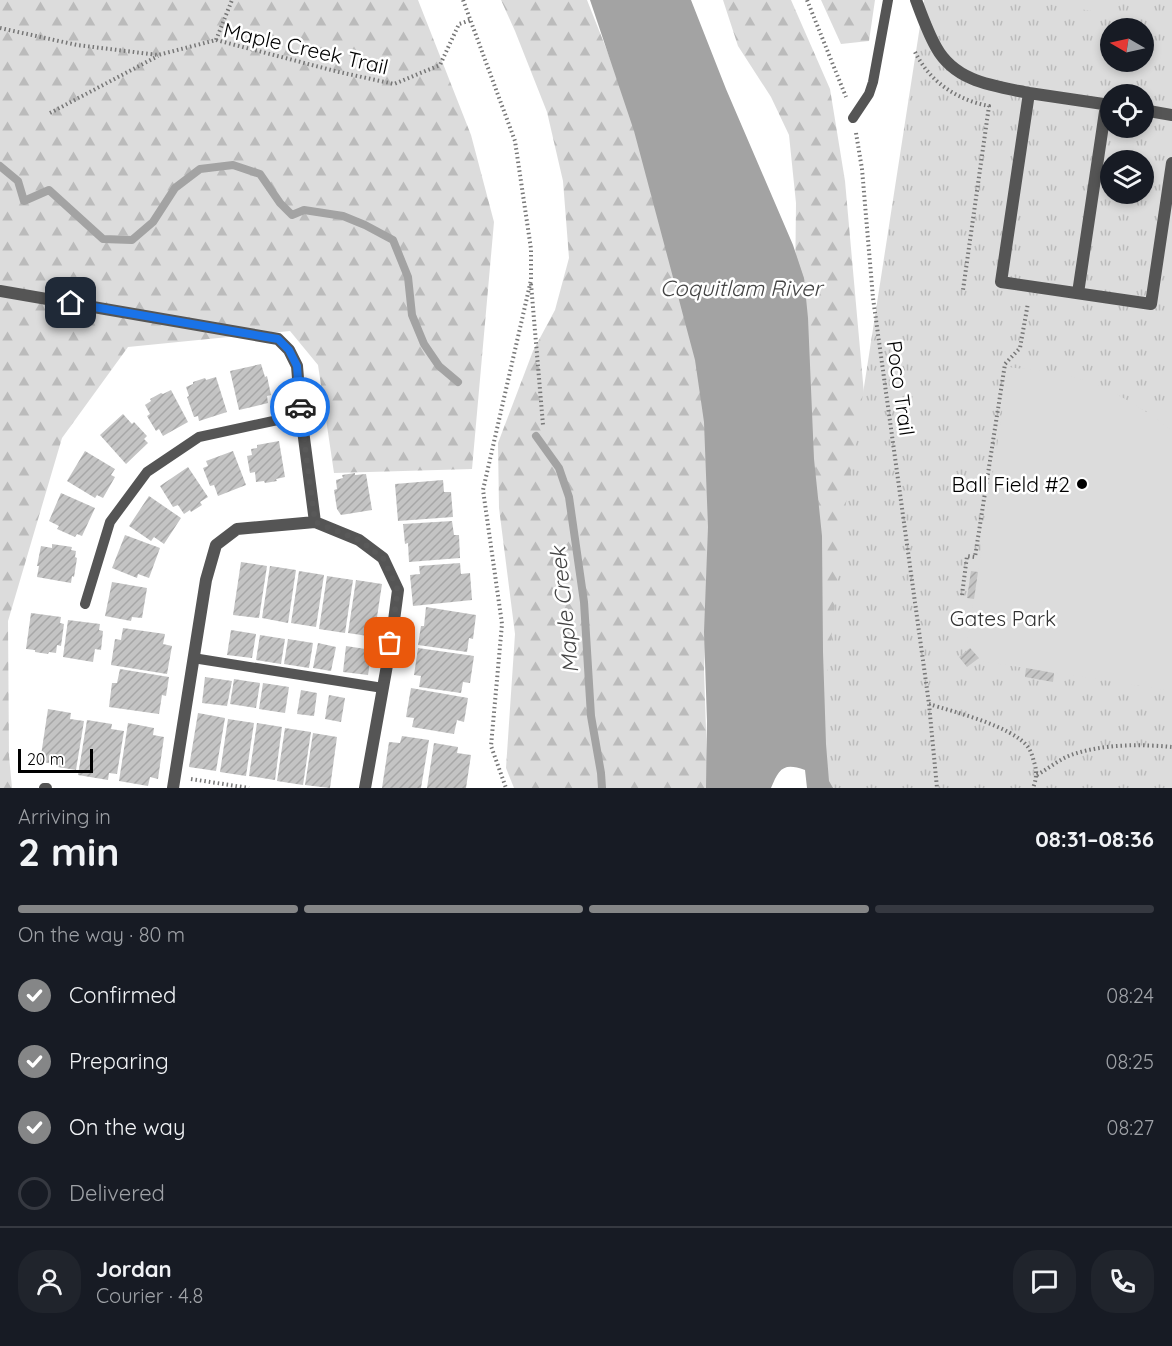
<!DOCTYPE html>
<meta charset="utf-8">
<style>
:root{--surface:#171b24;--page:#20242c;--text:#f1f3f6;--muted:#9ea1a6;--line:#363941;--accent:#858687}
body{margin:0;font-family:Quicksand,sans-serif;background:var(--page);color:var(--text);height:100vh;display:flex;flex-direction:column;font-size:22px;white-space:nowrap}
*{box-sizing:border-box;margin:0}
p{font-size:20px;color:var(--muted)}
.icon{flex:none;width:33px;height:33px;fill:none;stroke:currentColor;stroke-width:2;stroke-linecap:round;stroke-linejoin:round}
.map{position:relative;height:788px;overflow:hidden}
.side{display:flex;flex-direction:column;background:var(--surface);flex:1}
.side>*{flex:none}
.needle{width:39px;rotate:279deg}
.controls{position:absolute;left:1100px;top:18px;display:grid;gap:12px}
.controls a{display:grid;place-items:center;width:54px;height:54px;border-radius:50%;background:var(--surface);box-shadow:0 3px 9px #0003;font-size:30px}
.scale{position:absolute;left:18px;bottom:15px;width:75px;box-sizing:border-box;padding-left:6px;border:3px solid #000;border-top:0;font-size:16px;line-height:21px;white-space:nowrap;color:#000;-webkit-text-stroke:4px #fff;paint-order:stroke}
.pin{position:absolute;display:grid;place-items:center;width:51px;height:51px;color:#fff;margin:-26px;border-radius:12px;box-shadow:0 3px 9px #0006}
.courier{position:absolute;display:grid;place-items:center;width:60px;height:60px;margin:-30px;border:4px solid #1a73e8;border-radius:50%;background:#fff;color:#222;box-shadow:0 2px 8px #0007}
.head em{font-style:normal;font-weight:700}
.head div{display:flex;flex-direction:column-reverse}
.head{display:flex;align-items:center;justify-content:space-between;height:102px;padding:0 18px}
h1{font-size:39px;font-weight:700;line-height:45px}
.bar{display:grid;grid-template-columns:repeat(4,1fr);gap:9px 6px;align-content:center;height:72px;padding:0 18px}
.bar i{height:8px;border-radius:4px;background:var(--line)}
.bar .selected{background:var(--accent)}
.bar p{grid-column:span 4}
.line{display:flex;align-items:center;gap:15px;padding:0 18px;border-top:2px solid var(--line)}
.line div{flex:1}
.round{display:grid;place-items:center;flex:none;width:63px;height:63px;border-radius:24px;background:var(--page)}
ol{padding:0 18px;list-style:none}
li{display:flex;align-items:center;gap:18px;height:66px}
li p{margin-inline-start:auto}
li .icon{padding:6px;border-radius:50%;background:var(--accent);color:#fff;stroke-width:4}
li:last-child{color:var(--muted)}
li i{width:33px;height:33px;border:3px solid var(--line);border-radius:50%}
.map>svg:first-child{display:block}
.forest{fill:url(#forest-firs)}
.park{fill:url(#park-tufts);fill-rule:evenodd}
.pitch{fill:#dcdcdc}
.water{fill:#a3a3a3}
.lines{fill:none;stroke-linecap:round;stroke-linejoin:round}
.stream{stroke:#a3a3a3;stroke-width:8}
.building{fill:url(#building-hatch)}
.path{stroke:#777;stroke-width:4;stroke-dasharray:1.5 3;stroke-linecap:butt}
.lane{stroke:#555;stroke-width:10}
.street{stroke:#555;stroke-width:12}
.done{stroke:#595959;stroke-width:6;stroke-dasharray:0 10.8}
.route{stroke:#1a73e8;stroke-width:8}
.poi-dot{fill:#000;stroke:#fff;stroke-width:2}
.labels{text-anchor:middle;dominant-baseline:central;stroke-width:5;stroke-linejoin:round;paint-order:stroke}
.street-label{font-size:21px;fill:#000;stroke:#fff}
.poi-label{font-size:21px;fill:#000;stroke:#fff;text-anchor:end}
.park-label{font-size:21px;fill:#333;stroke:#fff}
.water-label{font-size:22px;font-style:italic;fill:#444;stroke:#fff}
</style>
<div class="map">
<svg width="1172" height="788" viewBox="0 0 1172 788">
<defs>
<pattern id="forest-firs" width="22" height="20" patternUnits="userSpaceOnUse" patternTransform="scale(1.5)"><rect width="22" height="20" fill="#dcdcdc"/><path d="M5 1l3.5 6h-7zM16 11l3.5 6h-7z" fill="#bbb"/></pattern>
<pattern id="park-tufts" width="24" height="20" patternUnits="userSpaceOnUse" patternTransform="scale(1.5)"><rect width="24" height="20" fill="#dcdcdc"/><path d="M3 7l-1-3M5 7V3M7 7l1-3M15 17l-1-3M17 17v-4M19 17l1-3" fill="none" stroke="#bbb"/></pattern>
<pattern id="building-hatch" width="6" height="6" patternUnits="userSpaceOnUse" patternTransform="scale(1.5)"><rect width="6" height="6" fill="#c4c4c4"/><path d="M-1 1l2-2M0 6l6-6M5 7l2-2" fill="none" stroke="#a7a7a7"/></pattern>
</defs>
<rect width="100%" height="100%" fill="#fff"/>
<!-- forest -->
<path class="forest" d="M 0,0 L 418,0 L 471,135 L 494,222 L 472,469 L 334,473 L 318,365 L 290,331 L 128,347 L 62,438 L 8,621 L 9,756 L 12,788 L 0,788 Z
M 501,0 L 587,0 L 644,144 L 705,363 L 712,478 L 704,671 L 708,788 L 514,788 L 506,768 L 515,634 L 499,508 L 498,443 L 533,351 L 555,310 L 569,258 L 563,181 L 547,112 L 515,31 Z
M 723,0 L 791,0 L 830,89 L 845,181 L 865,405 L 828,788 L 795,293 L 796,203 L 789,135 L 771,97 L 738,46 Z
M 821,0 L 875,0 L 869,41 L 841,44 Z"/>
<!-- park -->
<path class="park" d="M 924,0 L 1172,0 L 1172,788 L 815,788 L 846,503 ZM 1110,28 L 1143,28 L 1143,62 L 1110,62 ZM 1110,94 L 1143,94 L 1143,128 L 1110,128 ZM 1110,160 L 1143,160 L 1143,194 L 1110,194 Z"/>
<!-- pitch -->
<path class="pitch" d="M 1022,0 L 1119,0 L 1117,15 Z
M 1009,367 C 1027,370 1047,370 1065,375 C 1102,383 1143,407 1172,431 L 1172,691 L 981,661 L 967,644 Z"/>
<!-- water -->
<path class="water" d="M 590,0 L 691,0 L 726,89 L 793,245 L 804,278 L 808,318 L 814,459 L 822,536 L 823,652 L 826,744 L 829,781 L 833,788 L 807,788 L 805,770 C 783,762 779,769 771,788 L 706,788 L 707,721 L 704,632 L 708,527 L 704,422 L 695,360 L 634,131 Z"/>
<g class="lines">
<!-- stream -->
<path class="stream" d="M 0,166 L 18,181 L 24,201 L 49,190 L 103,239 L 132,240 L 153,222 L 175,188 L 200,169 L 233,165 L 260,174 L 280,203 L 292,215 L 304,210 L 343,216 L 365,225 L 393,240 L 408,277 L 412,315 L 424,344 L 439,366 L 458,382
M 536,436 L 559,468 L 569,497 L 584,602 L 591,716 L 601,773 L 602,788"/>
</g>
<!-- building -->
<path class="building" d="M 261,364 L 265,377 L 267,376 L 271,395 L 267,396 L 268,403 L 239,410 L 230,371 Z
M 216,377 L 227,412 L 199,421 L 198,416 L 194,417 L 187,397 L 189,396 L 186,387 L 193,384 L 193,382 L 205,378 L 206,380 Z
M 171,390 L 188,422 L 163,436 L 159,429 L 156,431 L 147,416 L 150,414 L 145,405 L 151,401 L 150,399 L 161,393 L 163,394 Z
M 123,414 L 132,424 L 134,422 L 147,436 L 144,439 L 148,443 L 126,464 L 100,435 Z
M 279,441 L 285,477 L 276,479 L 277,481 L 265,483 L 264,481 L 256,482 L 255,472 L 250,473 L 247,456 L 252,455 L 251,449 L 257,448 L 257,445 Z
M 85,451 L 115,469 L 111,475 L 115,477 L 103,498 L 97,495 L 95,498 L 67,481 Z
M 233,451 L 246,485 L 218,496 L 214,485 L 210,486 L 203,468 L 208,466 L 206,461 Z
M 188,467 L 208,497 L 200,502 L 202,505 L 191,512 L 190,510 L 184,514 L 178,505 L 173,507 L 160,486 Z
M 355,473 L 355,475 L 366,474 L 372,510 L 341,515 L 337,509 L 334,490 L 337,489 L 336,480 L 343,478 L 342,475 Z
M 443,480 L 444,492 L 451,492 L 453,517 L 398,521 L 395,484 Z
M 61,493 L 95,508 L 82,536 L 77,534 L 75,537 L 57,529 L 59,526 L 49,521 Z
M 149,496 L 181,518 L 164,544 L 154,537 L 151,541 L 129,526 Z
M 452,521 L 454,535 L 459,535 L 460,558 L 409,562 L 408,543 L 405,544 L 403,524 Z
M 125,535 L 160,548 L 149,578 L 138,574 L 137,578 L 112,568 Z
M 52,544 L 72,547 L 71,550 L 76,551 L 75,557 L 77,558 L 74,577 L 72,576 L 71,583 L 37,577 L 39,566 L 37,566 L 41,546 L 52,548 Z
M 241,562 L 267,566 L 259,618 L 233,615 Z
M 460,563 L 461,574 L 470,573 L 472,600 L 413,606 L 410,575 L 420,574 L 419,566 Z
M 270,566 L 296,570 L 288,623 L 262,618 Z
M 299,571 L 324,575 L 316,627 L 291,623 Z
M 971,571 L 978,572 L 974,599 L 967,598 Z
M 327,576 L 353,580 L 345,633 L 319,629 Z
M 356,580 L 382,584 L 374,637 L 348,633 Z
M 112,582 L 147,588 L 142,618 L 132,617 L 131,621 L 105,616 Z
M 426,607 L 476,615 L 473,639 L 469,638 L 467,652 L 418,645 L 421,626 L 424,626 Z
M 31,613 L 61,617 L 60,623 L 64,624 L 61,646 L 57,645 L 56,653 L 49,652 L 48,654 L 35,652 L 35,650 L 26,649 Z
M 68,620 L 100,624 L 99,630 L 103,631 L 101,650 L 95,649 L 93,662 L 63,657 Z
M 123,628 L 165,634 L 163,644 L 172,646 L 167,674 L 111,665 L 115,639 L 121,640 Z
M 231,630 L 256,634 L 252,658 L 227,655 Z
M 260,635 L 285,639 L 281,664 L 256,660 Z
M 288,639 L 313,643 L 309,668 L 284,664 Z
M 318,643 L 336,647 L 331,671 L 313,668 Z
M 346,646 L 372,650 L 368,675 L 343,672 Z
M 418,648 L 474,656 L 470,683 L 463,682 L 461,693 L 419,687 L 421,676 L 414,675 Z
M 970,648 L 979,658 L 967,667 L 959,657 Z
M 1026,668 L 1054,673 L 1053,682 L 1025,677 Z
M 120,669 L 169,677 L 166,696 L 162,695 L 159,714 L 109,707 L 112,683 L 117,683 Z
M 205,677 L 232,681 L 227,706 L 202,703 Z
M 234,679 L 260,683 L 256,708 L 230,704 Z
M 263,683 L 289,687 L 285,713 L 259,709 Z
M 411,688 L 468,698 L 464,722 L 457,720 L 454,734 L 412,727 L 414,718 L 406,717 Z
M 301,690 L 317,693 L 314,716 L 297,714 Z
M 329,695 L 345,698 L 341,722 L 325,719 Z
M 48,709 L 71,713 L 70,719 L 84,721 L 76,770 L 58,767 L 59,764 L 40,762 Z
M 198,713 L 225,718 L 216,771 L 189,767 Z
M 228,719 L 254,723 L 246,776 L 220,772 Z
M 87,720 L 112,724 L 111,729 L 124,731 L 117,774 L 109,773 L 108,780 L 78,775 Z
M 128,723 L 154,728 L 153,735 L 164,737 L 158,779 L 150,777 L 148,786 L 119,781 Z
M 257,723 L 282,727 L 275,780 L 249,776 Z
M 285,728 L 311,732 L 303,785 L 277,781 Z
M 313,733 L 337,737 L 330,788 L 305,785 Z
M 402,736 L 429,740 L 421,788 L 382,788 L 389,742 L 400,743 Z
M 434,743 L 458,747 L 457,753 L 471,755 L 466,788 L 427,788 Z"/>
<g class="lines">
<!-- path -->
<path class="path" d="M 463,0 L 515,141 L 531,249 L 531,280 L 483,490 L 502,624 L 491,746 L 506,788
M 807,0 L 846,97
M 0,28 L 77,45 L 158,55 L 216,40 L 339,72 L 394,84 L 440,65 L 459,24 L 471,20
M 216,40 L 232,0
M 915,52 C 930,82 957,100 989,106 L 963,290
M 50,113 L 158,56
M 856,133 L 862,169 L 873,298 L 929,704 L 937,788
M 531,284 L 543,425
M 962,595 L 967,556 L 975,557 L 1005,364 L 1020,348 L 1028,303
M 929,704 C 954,712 1012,726 1028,747 C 1032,753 1033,759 1035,765 C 1037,774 1036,780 1033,788
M 1037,775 C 1049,768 1061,758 1074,754 C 1104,744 1141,744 1172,747
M 191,779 L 249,788"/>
<!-- lane -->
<path class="lane" d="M 853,118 L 869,94 L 873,82 L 888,0
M 85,604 L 110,522 L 147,472 L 199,437 L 301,415
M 193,658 L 383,688
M 44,788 L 47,788"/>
<!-- street -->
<path class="street" d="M 916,0 C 922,16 928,33 936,47 C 955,82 994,86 1029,93
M 1110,105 L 1029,93 L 1001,282 L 1151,304 L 1172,163
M 1143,110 L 1172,115
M 0,291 L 278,339 L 289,350 L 297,366 L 301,415 L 315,522 L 237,529 L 216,545 L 206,580 L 173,788
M 1078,293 L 1106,105
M 315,522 L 359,540 L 383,558 L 398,590 L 391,643 L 365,788"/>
</g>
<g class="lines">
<!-- done -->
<path class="done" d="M 300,407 L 315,522 L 359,540 L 383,558 L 398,590 L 390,643"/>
<!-- route -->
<path class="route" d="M 71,303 L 278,339 L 289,350 L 297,366 L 300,407"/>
</g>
<!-- markers -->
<circle class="poi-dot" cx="1082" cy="484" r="6"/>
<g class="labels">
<!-- street labels -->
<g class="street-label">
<text transform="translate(306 48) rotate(13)">Maple Creek Trail</text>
<text transform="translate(901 388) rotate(82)">Poco Trail</text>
</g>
<!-- poi labels -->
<g class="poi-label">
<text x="1070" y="484">Ball Field #2</text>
</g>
<!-- park labels -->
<g class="park-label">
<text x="1003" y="618">Gates Park</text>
</g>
<!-- water labels -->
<g class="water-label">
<text x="741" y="288">Coquitlam River</text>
<text transform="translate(564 610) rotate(-96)">Maple Creek</text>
</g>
</g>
</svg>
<div class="controls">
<a><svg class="needle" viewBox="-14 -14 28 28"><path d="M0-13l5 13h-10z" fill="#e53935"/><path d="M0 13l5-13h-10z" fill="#9ea1a6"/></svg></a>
<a><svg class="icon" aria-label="locate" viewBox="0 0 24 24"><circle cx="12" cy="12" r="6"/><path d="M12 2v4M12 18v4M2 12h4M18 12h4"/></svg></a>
<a><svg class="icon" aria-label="layers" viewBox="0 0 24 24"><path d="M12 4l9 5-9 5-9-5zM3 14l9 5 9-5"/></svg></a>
</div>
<div class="scale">20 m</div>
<div class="pin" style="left:390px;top:643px;background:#ea580c"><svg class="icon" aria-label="bag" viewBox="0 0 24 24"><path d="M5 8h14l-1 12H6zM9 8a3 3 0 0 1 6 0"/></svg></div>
<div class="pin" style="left:71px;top:303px;background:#1f2937"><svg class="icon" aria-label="home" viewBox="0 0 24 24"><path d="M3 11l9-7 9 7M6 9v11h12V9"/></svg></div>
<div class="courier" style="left:300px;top:407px"><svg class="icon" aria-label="car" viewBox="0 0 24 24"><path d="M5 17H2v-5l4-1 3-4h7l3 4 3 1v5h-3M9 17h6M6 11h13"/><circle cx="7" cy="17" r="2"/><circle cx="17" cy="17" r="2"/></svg></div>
</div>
<section class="side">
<div class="head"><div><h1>2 min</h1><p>Arriving in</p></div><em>08:31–08:36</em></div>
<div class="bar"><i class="selected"></i><i class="selected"></i><i class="selected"></i><i></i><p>On the way · 80 m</p></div>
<ol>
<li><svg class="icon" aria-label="check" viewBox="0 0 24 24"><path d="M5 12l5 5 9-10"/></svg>Confirmed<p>08:24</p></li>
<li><svg class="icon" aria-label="check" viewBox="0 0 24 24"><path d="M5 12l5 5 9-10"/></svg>Preparing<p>08:25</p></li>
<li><svg class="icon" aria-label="check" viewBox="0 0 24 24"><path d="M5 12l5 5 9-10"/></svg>On the way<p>08:27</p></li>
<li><i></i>Delivered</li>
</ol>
<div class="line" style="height:108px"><a class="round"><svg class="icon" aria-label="person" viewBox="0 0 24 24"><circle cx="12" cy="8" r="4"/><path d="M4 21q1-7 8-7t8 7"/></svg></a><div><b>Jordan</b><p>Courier · 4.8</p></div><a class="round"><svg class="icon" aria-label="chat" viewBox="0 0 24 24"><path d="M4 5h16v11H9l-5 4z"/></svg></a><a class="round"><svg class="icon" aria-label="phone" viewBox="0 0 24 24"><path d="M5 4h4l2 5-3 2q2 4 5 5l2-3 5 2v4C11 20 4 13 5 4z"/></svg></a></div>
</section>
